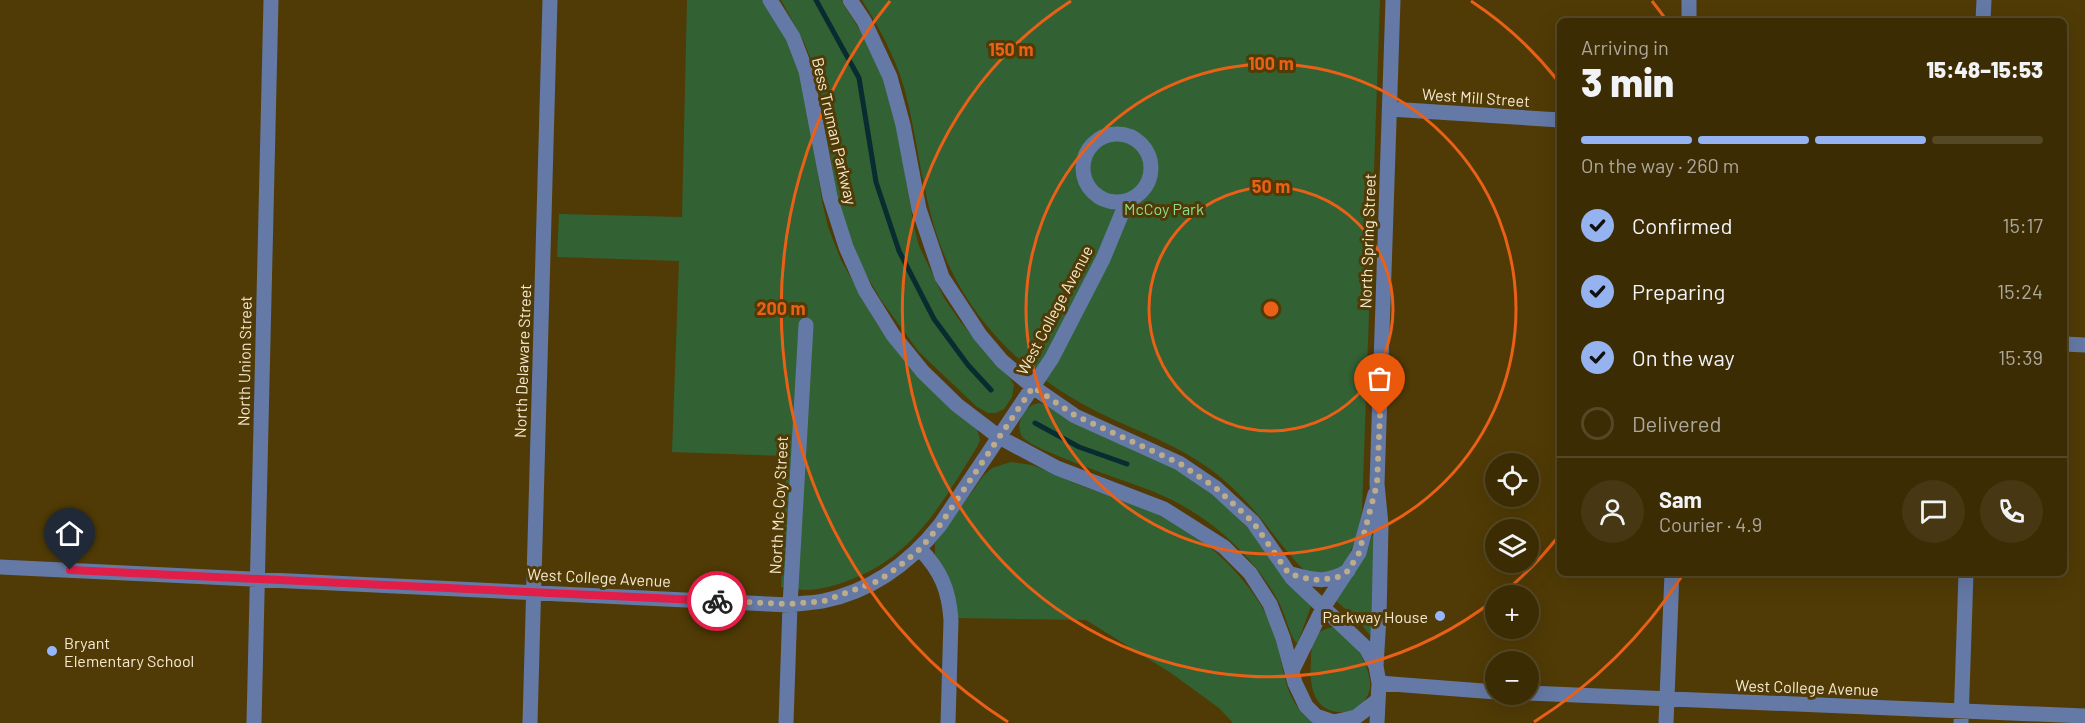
<!DOCTYPE html>
<meta charset="utf-8">
<style>
:root{--surface:#3c2c04;--page:#473813;--text:#f1f3f6;--muted:#aca79a;--line:#554826;--accent:#95b2f1}
body{margin:0;font-family:Barlow,sans-serif;background:var(--page);color:var(--text);height:100vh;display:flex;flex-direction:column;font-size:22px;white-space:nowrap}
*{box-sizing:border-box;margin:0}
p{font-size:20px;color:var(--muted)}
.icon{flex:none;width:33px;height:33px;fill:none;stroke:currentColor;stroke-width:2;stroke-linecap:round;stroke-linejoin:round}
.map{position:relative;flex:1;overflow:hidden}
.drawer{position:absolute;left:1557px;top:18px;width:510px;height:558px;display:flex;flex-direction:column;background:var(--surface);border-radius:9px;box-shadow:0 6px 24px #0002,0 0 0 2px var(--line)}
.drawer>*{flex:none}
.tools{position:absolute;left:1485px;top:453px;display:grid;gap:12px}
.tools a{display:grid;place-items:center;width:54px;height:54px;border-radius:50%;background:var(--surface);box-shadow:0 6px 24px #0002,0 0 0 2px var(--line);font-size:30px}
.pin{position:absolute;display:grid;place-items:center;width:51px;height:51px;color:#fff;margin:-62px -26px;border-radius:50% 50% 50% 0;rotate:-45deg;box-shadow:0 0 6px #0007}
.pin .icon{rotate:45deg}
.courier{position:absolute;display:grid;place-items:center;width:60px;height:60px;margin:-30px;border:4px solid #e11d48;border-radius:50%;background:#fff;color:#222;box-shadow:0 2px 8px #0007}
.overview em{font-style:normal;font-weight:800}
.overview div{display:flex;flex-direction:column-reverse}
.overview{display:flex;align-items:center;justify-content:space-between;height:102px;padding:0 24px}
h1{font-size:39px;font-weight:800;line-height:45px}
.bar{display:grid;grid-template-columns:repeat(4,1fr);gap:9px 6px;align-content:center;height:72px;padding:0 24px}
.bar i{height:8px;border-radius:4px;background:var(--line)}
.bar .selected{background:var(--accent)}
.bar p{grid-column:span 4}
.line{display:flex;align-items:center;gap:15px;padding:0 24px;border-top:2px solid var(--line)}
.line div{flex:1}
.round{display:grid;place-items:center;flex:none;width:63px;height:63px;border-radius:32px;background:var(--page)}
ol{padding:0 24px;list-style:none}
li{display:flex;align-items:center;gap:18px;height:66px}
li p{margin-inline-start:auto}
li .icon{padding:6px;border-radius:50%;background:var(--accent);color:#111;stroke-width:4}
li:last-child{color:var(--muted)}
li i{width:33px;height:33px;border:3px solid var(--line);border-radius:50%}
.map>svg:first-child{display:block}
.green{fill:#326134}
.lines{fill:none;stroke-linecap:round;stroke-linejoin:round}
.stream{stroke:#082c30;stroke-width:5}
.minor{stroke:#6479a5;stroke-width:15}
.done{stroke:#bcac89;stroke-width:6;stroke-dasharray:0 10.8}
.route{stroke:#e11d48;stroke-width:8}
.ring{fill:none;stroke:#e96016;stroke-width:3}
.poi-dot{fill:#95b6fd;stroke:#503b06;stroke-width:2}
.labels{text-anchor:middle;dominant-baseline:central;stroke-width:6;stroke-linejoin:round;paint-order:stroke}
.street-label{font-size:16px;fill:#f6e9d0;stroke:#503b06}
.park-label{font-size:16px;fill:#8ddc8f;stroke:#503b06}
.poi-label{font-size:16px;fill:#f6e9d0;stroke:#503b06;text-anchor:end}
.centre{fill:#e96016;stroke:#503b06;stroke-width:3}
.ring-label{font-size:18px;text-anchor:middle;font-weight:bold;fill:#e96016;stroke:#503b06;stroke-width:6;stroke-linejoin:round;paint-order:stroke}
</style>
<div class="map">
<svg width="2085" height="723" viewBox="0 0 2085 723">
<rect width="100%" height="100%" fill="#503b06"/>
<!-- green -->
<path class="green" d="M 687,0 L 765,0 L 794,50 L 810,118 L 822,201 L 828,227 L 841,260 L 877,324 L 899,354 L 977,429 L 980,440 L 977,447 C 944,499 917,552 857,577 C 841,584 822,590 804,590 C 796,589 789,588 781,587 L 787,456 L 672,452 L 679,261 L 557,257 L 559,214 L 682,217 Z
M 781,0 L 841,0 L 861,32 L 882,75 L 899,138 L 914,227 L 919,246 L 944,298 L 960,321 L 986,353 L 1010,378 L 1014,385 L 1012,397 L 1004,409 L 996,413 L 988,413 L 977,407 L 919,352 L 881,300 L 861,266 L 838,206 L 819,80 L 804,42 Z
M 862,0 L 1380,0 L 1362,511 C 1358,530 1350,573 1326,575 C 1320,575 1312,573 1307,572 C 1294,562 1284,547 1274,535 C 1254,509 1234,486 1207,467 C 1177,445 1140,432 1106,416 C 1040,385 983,336 951,270 C 925,216 921,160 908,103 C 900,66 882,32 862,0 Z
M 1039,403 L 1046,405 L 1163,462 L 1203,487 L 1228,508 L 1251,531 L 1311,606 L 1298,642 L 1296,643 C 1287,629 1285,611 1276,597 C 1248,548 1198,507 1144,488 C 1117,478 1090,469 1063,458 C 1049,452 1034,447 1022,437 C 1015,424 1024,405 1039,403 Z
M 1011,462 L 1032,465 C 1051,472 1068,481 1087,488 C 1111,497 1137,503 1160,515 C 1204,536 1249,577 1270,622 C 1286,657 1278,700 1315,723 L 1233,723 L 1219,708 L 1171,673 L 1086,620 L 957,618 L 935,555 L 935,543 L 984,475 L 992,468 Z
M 1374,535 L 1372,634 L 1370,635 L 1355,617 L 1335,600 L 1368,549 L 1372,536 Z
M 1333,627 C 1351,632 1372,668 1370,687 C 1370,692 1366,699 1363,703 C 1358,710 1350,712 1342,712 C 1313,713 1309,684 1311,662 C 1311,654 1311,646 1314,639 C 1318,631 1325,629 1333,627 Z"/>
<g class="lines">
<!-- stream -->
<path class="stream" d="M 816,0 L 859,78 L 876,182 L 899,251 L 934,319 L 968,365 L 991,390
M 1035,423 L 1079,447 L 1127,464"/>
<!-- minor -->
<path class="minor" d="M 770,0 L 793,37 L 806,71 L 830,197 L 846,247 L 865,290 L 893,335 L 923,372 L 957,405 L 999,437 L 1057,468 L 1164,509 L 1224,547 L 1250,573 L 1270,604 L 1283,638 L 1295,683 L 1306,706 L 1316,716 L 1334,722 L 1356,717 L 1378,700
M 850,0 L 864,21 L 890,77 L 903,125 L 919,209 L 942,277 L 980,335 L 1002,361 L 1033,387 L 1075,416 L 1179,463 L 1216,488 L 1253,522 L 1292,578 L 1366,648 L 1376,666
M 1689,21 L 1689,0
M 1983,21 L 1984,0
M 1390,109 L 1560,120
M1083 168a34 34 0 1 1 68 0a34 34 0 1 1-68 0Z
M 2064,344 L 2085,345
M 920,549 C 941,571 949,590 951,620 L 948,723
M 0,567 L 790,605 C 801,603 813,603 823,601 C 872,591 909,564 940,525 L 1052,358 L 1103,259 L 1127,201
M 1291,574 C 1314,580 1326,584 1348,571
M 1293,669 L 1323,608 L 1359,553 L 1375,494
M 1379,683 L 1496,692
M 1528,693 L 2085,716
M 254,723 L 271,0
M 530,723 L 550,0
M 786,723 L 790,605 L 806,325
M 1377,723 L 1379,683 L 1376,666 L 1379,617 L 1381,525 L 1377,484 L 1393,0
M 1666,723 L 1672,573
M 1961,723 L 1966,573"/>
</g>
<g class="lines">
<!-- done -->
<path class="done" d="M 717,601 L 790,604 L 824,601 L 878,581 L 897,568 L 920,549 L 940,525 L 1033,387 L 1076,416 L 1179,463 L 1216,488 L 1253,522 L 1289,574 L 1313,580 L 1336,578 L 1348,571 L 1359,553 L 1377,484 L 1380,415"/>
<!-- route -->
<path class="route" d="M 70,570 L 717,601"/>
</g>
<!-- distance rings -->
<g class="ring">
<circle cx="1271" cy="309" r="122"/>
<circle cx="1271" cy="309" r="245"/>
<path d="M1558 537A367 367 0 0 1 1502 594M1494 600A367 367 0 1 1 1071 1M1471 1A367 367 0 0 1 1558 81"/>
<path d="M1682 576A490 490 0 0 1 1534 722M1008 722A490 490 0 0 1 890 1M1652 1A490 490 0 0 1 1667 21"/>
</g>
<!-- markers -->
<g class="poi-dot">
<circle cx="1440" cy="616" r="6"/>
<circle cx="52" cy="651" r="6"/>
</g>
<g class="labels">
<!-- street labels -->
<g class="street-label">
<text transform="translate(1476 97) rotate(4)">West Mill Street</text>
<text transform="translate(835 131) rotate(77)">Bess Truman Parkway</text>
<text transform="translate(1367 241) rotate(-88)">North Spring Street</text>
<text transform="translate(1054 310) rotate(-62)">West College Avenue</text>
<text transform="translate(244 361) rotate(-89)">North Union Street</text>
<text transform="translate(522 361) rotate(-88)">North Delaware Street</text>
<text transform="translate(778 505) rotate(-87)">North Mc Coy Street</text>
<text transform="translate(599 577) rotate(3)">West College Avenue</text>
<text transform="translate(1807 687) rotate(2)">West College Avenue</text>
</g>
<!-- park labels -->
<g class="park-label">
<text x="1164" y="208">McCoy Park</text>
</g>
<!-- poi labels -->
<g class="poi-label">
<text x="1428" y="616">Parkway House</text>
<text x="64" y="642" text-anchor="start">Bryant<tspan x="64" dy="18">Elementary School</tspan></text>
</g>
</g>
<circle cx="1271" cy="309" r="9" class="centre"/>
<g class="ring-label">
<text x="1011" y="56">150 m</text>
<text x="1271" y="70">100 m</text>
<text x="1271" y="193">50 m</text>
<text x="781" y="315">200 m</text>
</g>
</svg>
<div class="tools">
<a><svg class="icon" aria-label="locate" viewBox="0 0 24 24"><circle cx="12" cy="12" r="6"/><path d="M12 2v4M12 18v4M2 12h4M18 12h4"/></svg></a>
<a><svg class="icon" aria-label="layers" viewBox="0 0 24 24"><path d="M12 4l9 5-9 5-9-5zM3 14l9 5 9-5"/></svg></a>
<a>+</a>
<a>−</a>
</div>
<div class="pin" style="left:1380px;top:415px;background:#ea580c"><svg class="icon" aria-label="bag" viewBox="0 0 24 24"><path d="M5 8h14l-1 12H6zM9 8a3 3 0 0 1 6 0"/></svg></div>
<div class="pin" style="left:70px;top:570px;background:#1f2937"><svg class="icon" aria-label="home" viewBox="0 0 24 24"><path d="M3 11l9-7 9 7M6 9v11h12V9"/></svg></div>
<div class="courier" style="left:717px;top:601px"><svg class="icon" aria-label="bike" viewBox="0 0 24 24"><circle cx="6" cy="16" r="4"/><circle cx="18" cy="16" r="4"/><path d="M6 16l4-8h5l3 8M10 8l3 8H6M13 5h3"/></svg></div>
<section class="drawer">
<div class="overview"><div><h1>3 min</h1><p>Arriving in</p></div><em>15:48–15:53</em></div>
<div class="bar"><i class="selected"></i><i class="selected"></i><i class="selected"></i><i></i><p>On the way · 260 m</p></div>
<ol>
<li><svg class="icon" aria-label="check" viewBox="0 0 24 24"><path d="M5 12l5 5 9-10"/></svg>Confirmed<p>15:17</p></li>
<li><svg class="icon" aria-label="check" viewBox="0 0 24 24"><path d="M5 12l5 5 9-10"/></svg>Preparing<p>15:24</p></li>
<li><svg class="icon" aria-label="check" viewBox="0 0 24 24"><path d="M5 12l5 5 9-10"/></svg>On the way<p>15:39</p></li>
<li><i></i>Delivered</li>
</ol>
<div class="line" style="height:108px"><a class="round"><svg class="icon" aria-label="person" viewBox="0 0 24 24"><circle cx="12" cy="8" r="4"/><path d="M4 21q1-7 8-7t8 7"/></svg></a><div><b>Sam</b><p>Courier · 4.9</p></div><a class="round"><svg class="icon" aria-label="chat" viewBox="0 0 24 24"><path d="M4 5h16v11H9l-5 4z"/></svg></a><a class="round"><svg class="icon" aria-label="phone" viewBox="0 0 24 24"><path d="M5 4h4l2 5-3 2q2 4 5 5l2-3 5 2v4C11 20 4 13 5 4z"/></svg></a></div>
</section>
</div>
